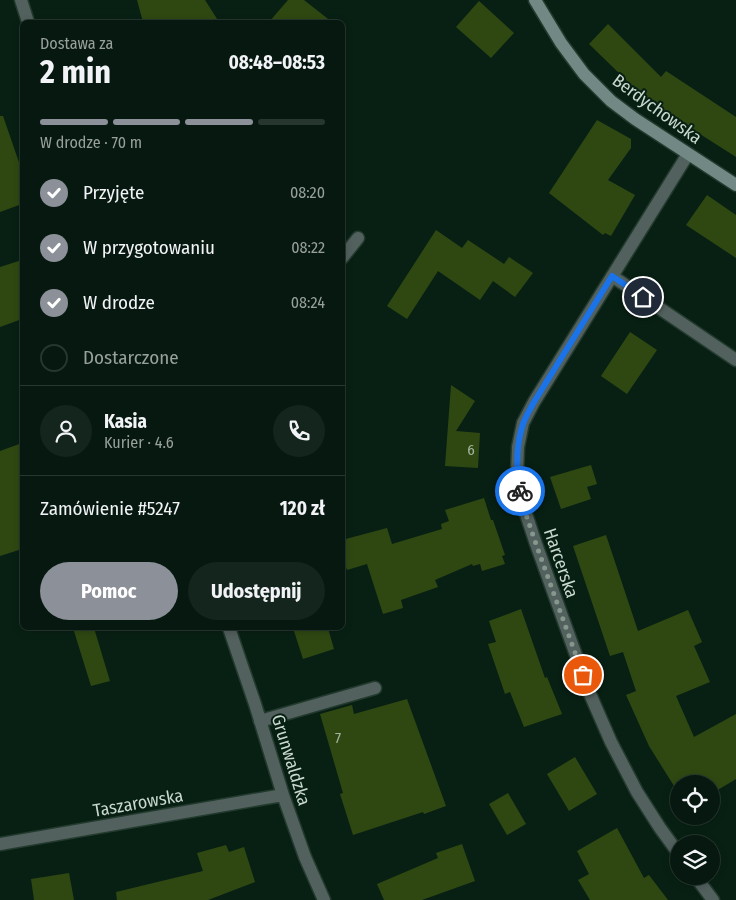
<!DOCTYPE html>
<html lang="pl">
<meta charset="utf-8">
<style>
:root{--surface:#06180f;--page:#14251d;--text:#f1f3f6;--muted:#98a09e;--line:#27372f;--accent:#8c9099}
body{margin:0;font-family:"Fira Sans Condensed",sans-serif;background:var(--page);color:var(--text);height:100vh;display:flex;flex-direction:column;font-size:19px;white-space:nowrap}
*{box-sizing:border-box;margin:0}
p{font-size:16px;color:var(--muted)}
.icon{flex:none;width:28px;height:28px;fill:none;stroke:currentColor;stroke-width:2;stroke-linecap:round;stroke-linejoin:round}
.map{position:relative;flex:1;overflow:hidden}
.side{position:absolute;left:20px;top:20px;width:325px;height:610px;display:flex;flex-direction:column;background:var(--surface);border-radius:8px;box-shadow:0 2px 8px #0003,0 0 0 1px var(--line)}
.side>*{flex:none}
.fabs{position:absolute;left:670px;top:775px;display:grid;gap:10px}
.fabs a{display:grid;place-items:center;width:50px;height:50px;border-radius:50%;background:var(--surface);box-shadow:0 2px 8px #0003,0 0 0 1px var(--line);font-size:25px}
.pin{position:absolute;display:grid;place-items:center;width:42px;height:42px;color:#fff;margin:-21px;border:2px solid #fff;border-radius:50%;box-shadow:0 1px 5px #0007}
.courier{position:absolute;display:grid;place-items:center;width:50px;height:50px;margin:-25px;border:4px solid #1a73e8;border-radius:50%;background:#fff;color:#222;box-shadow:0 1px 6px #0007}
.summary em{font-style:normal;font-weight:700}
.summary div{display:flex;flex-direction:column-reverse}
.summary{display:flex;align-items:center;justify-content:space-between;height:85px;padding:0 20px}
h1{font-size:32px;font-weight:700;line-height:38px}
.bar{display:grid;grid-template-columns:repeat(4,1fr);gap:8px 5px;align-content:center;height:60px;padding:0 20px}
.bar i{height:6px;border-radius:4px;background:var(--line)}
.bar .selected{background:var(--accent)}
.bar p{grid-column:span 4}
.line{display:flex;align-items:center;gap:12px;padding:0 20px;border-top:1px solid var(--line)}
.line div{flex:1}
.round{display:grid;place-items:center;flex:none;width:52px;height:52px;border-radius:26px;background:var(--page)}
ol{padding:0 20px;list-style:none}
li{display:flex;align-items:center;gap:15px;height:55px}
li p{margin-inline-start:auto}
li .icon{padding:5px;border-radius:50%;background:var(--accent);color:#fff;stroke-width:4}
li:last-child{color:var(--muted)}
li i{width:28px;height:28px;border:2px solid var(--line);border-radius:50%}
.button{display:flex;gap:10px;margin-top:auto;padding:10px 20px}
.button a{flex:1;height:58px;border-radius:30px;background:var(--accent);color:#fff;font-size:20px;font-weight:700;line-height:58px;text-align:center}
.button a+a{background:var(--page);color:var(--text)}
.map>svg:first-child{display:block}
.building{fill:#2f4812}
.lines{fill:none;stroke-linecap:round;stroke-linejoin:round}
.lane-casing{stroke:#233a2e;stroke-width:15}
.street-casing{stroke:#233a2e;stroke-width:15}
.secondary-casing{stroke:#233a2e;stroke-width:15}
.lane{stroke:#52605e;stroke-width:12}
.street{stroke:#52605e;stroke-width:12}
.secondary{stroke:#718885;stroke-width:12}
.done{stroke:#86988e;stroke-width:5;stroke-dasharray:0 9}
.route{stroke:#1a73e8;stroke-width:6}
.labels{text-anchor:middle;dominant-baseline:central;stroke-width:4;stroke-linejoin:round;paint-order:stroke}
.number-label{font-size:15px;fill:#a3b5a0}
.street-label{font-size:18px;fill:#cad9cf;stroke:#082014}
</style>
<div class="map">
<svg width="736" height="900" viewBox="0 0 736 900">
<rect width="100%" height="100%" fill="#082014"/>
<!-- building -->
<path class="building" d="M 137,0 L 205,0 L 219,22 L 143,22 Z
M 288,0 L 304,0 L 332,22 L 269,22 Z
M 479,1 L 514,33 L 491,58 L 456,27 Z
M 608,24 L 661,77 L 666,71 L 736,117 L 736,157 L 656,106 L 655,108 L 589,44 Z
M 0,116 L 3,116 L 22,171 L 22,204 L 0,212 Z
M 597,120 L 631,139 L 631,148 L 608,180 L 635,195 L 611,236 L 605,233 L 603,235 L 549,193 Z
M 707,195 L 736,215 L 736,258 L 686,225 Z
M 436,230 L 462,248 L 468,240 L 504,264 L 509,257 L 533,273 L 515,297 L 493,281 L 480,300 L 438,271 L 407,319 L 387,306 Z
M 22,260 L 22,319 L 0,327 L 0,267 Z
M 630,332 L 657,350 L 627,394 L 601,376 Z
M 451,385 L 475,401 L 456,431 L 480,433 L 478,468 L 445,466 Z
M 22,443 L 22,549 L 0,556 L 0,451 Z
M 591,465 L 597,484 L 587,487 L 591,499 L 561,509 L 550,477 Z
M 484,498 L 491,520 L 493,520 L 505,555 L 502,556 L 505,564 L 482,571 L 480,564 L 473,566 L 472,564 L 435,580 L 438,587 L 401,600 L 403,608 L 383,614 L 367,564 L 347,570 L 342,554 L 342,540 L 387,528 L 392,544 L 442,529 L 441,524 L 449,521 L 445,510 Z
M 606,535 L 638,631 L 688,610 L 702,642 L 694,646 L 710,682 L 676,696 L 694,737 L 736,714 L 736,779 L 711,794 L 711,784 L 679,784 L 679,794 L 649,746 L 626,695 L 636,691 L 623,652 L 610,656 L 573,546 Z
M 521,609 L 545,678 L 547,677 L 562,714 L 524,727 L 510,692 L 505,694 L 488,644 L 496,642 L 489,621 Z
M 73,628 L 94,628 L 110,681 L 91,686 Z
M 293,628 L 328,628 L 334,649 L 303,659 Z
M 407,699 L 446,806 L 424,814 L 423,812 L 353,835 L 340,794 L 343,793 L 320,714 L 352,705 L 354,714 Z
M 575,757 L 597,794 L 569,811 L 547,774 Z
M 508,793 L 526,824 L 507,835 L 489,804 Z
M 617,828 L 644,878 L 649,875 L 668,900 L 590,900 L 578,880 L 589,874 L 577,851 Z
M 462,844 L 475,881 L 422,900 L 384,900 L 377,884 L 438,858 L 436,853 Z
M 226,845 L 229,852 L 244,847 L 255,882 L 208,900 L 117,900 L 116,892 L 203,871 L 197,853 Z
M 69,873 L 74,900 L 34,900 L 31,879 Z"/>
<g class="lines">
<!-- lane casing -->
<g class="lane-casing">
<path id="lane" d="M 342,258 L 358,238
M 260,721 L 375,688"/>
</g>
<!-- street casing -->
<g class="street-casing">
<path id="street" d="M 21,0 L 28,22
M 612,276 L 736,360
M 229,628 L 255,704 L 283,795 L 305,857 L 324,900
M 0,844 L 283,795
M 679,854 L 660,828 L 637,792 L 611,742 L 590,694 L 536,544 L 523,505 L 517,474 L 518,447 L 523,423 L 534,402 L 688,154
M 695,876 L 713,900"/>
</g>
<!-- secondary casing -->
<g class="secondary-casing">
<path id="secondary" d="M 535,0 L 561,43 L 584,74 L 611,101 L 635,119 L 736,185"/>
</g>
<!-- lane -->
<use href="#lane" class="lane"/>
<!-- street -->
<use href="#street" class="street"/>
<!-- secondary -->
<use href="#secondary" class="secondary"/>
</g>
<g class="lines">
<!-- done -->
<path class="done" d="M 520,491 L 523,506 L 536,544 L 583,675"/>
<!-- route -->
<path class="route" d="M 520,491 C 516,468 516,445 523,424 C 526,416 530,409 534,402 L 612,276 L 643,297"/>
</g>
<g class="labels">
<!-- number labels -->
<g class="number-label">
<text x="471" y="450">6</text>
<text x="338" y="738">7</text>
</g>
<!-- street labels -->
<g class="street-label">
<text transform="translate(657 109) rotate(36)">Berdychowska</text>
<text transform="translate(561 563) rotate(71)">Harcerska</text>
<text transform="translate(291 760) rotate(73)">Grunwaldzka</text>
<text transform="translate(138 803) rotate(-10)">Taszarowska</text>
</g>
</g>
</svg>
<div class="fabs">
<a><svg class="icon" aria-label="locate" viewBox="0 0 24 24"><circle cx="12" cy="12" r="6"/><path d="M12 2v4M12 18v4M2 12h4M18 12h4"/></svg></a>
<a><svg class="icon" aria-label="layers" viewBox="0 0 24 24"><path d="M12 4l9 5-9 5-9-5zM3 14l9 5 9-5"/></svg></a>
</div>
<div class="pin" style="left:583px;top:675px;background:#ea580c"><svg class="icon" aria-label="bag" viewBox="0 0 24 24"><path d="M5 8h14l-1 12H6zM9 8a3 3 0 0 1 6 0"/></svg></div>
<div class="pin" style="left:643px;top:297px;background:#1f2937"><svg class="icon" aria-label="home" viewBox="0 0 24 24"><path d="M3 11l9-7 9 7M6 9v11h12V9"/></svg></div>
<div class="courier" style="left:520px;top:491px"><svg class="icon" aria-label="bike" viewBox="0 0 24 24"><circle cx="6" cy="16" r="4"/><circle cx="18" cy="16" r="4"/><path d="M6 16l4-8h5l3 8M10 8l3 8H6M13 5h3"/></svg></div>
<section class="side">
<div class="summary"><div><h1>2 min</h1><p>Dostawa za</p></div><em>08:48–08:53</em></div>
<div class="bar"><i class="selected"></i><i class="selected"></i><i class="selected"></i><i></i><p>W drodze · 70 m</p></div>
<ol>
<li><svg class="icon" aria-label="check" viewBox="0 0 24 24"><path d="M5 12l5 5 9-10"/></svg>Przyjęte<p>08:20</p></li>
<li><svg class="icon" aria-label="check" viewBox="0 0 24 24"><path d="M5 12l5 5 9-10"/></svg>W przygotowaniu<p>08:22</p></li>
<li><svg class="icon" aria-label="check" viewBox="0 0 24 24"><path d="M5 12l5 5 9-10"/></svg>W drodze<p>08:24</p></li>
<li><i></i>Dostarczone</li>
</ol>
<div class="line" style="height:90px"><a class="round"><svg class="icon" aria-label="person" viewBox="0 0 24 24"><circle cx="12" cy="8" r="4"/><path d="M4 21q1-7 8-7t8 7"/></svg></a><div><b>Kasia</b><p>Kurier · 4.6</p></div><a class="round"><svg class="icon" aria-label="phone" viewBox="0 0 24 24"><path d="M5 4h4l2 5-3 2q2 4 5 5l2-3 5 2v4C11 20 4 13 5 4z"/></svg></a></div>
<div class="line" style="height:65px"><div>Zamówienie #5247</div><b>120 zł</b></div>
<div class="button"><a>Pomoc</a><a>Udostępnij</a></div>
</section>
</div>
